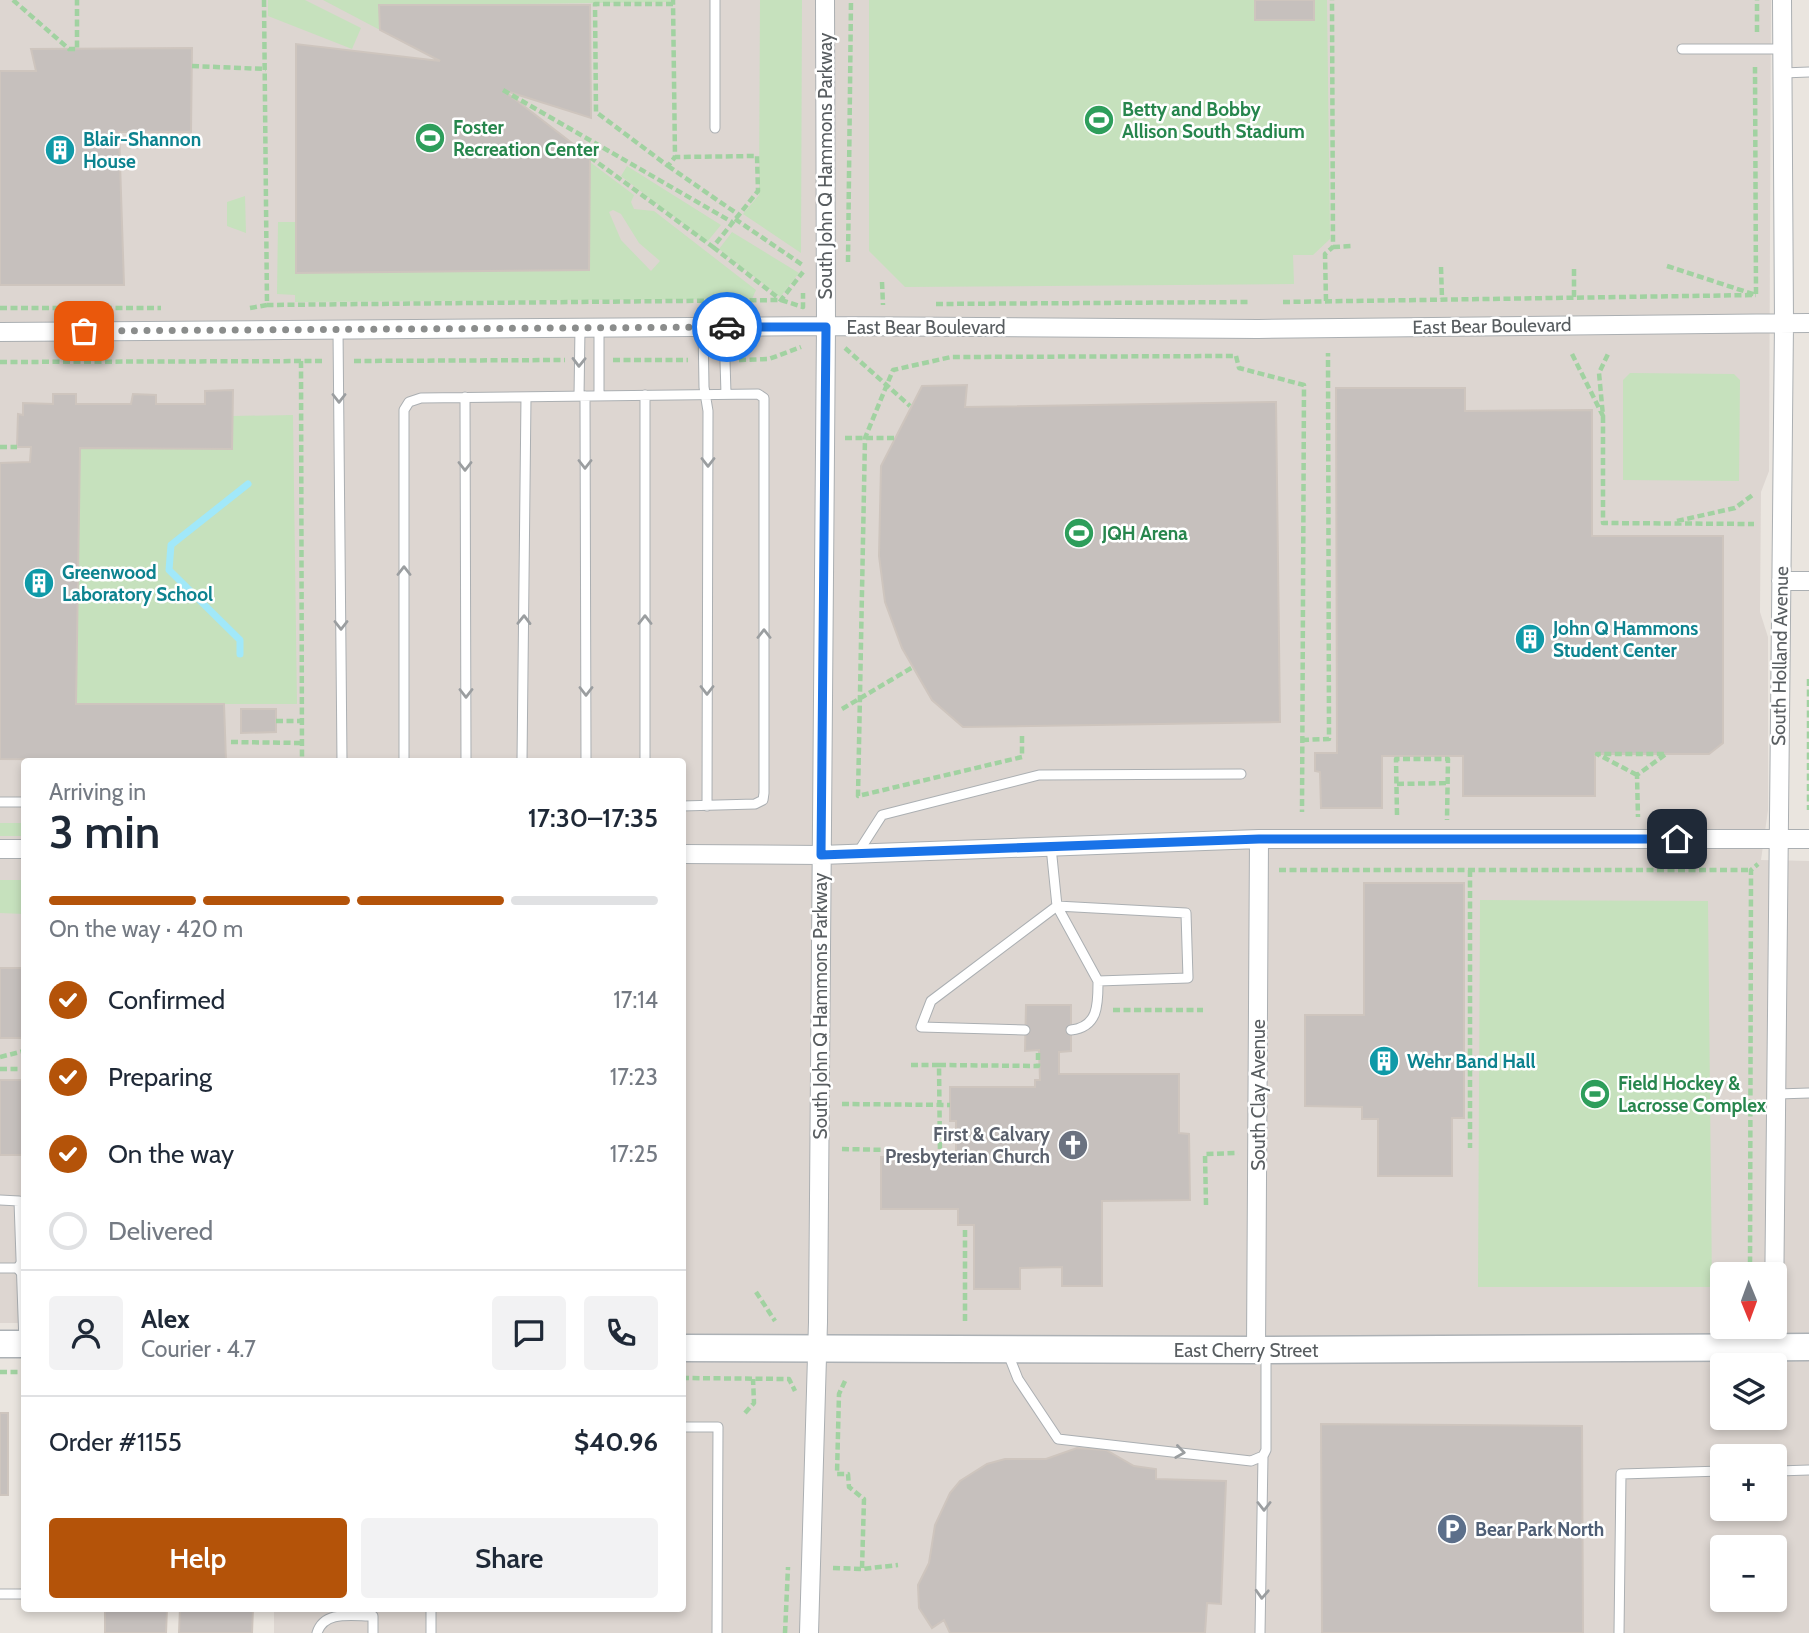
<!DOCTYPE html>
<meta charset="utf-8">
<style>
:root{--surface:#fff;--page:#f2f2f3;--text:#1f2937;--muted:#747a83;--line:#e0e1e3;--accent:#b45309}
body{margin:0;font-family:Cabin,sans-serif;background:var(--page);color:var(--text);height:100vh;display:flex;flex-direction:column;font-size:26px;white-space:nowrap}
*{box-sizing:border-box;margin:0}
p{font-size:23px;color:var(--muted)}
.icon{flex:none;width:38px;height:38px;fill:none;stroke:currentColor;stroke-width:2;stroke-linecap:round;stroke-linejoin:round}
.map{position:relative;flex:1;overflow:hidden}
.side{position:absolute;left:21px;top:758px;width:665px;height:854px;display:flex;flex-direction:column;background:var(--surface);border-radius:7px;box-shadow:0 4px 10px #0003}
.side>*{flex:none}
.needle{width:46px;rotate:179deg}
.controls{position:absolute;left:1710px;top:1262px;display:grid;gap:14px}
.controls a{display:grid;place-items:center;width:77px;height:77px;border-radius:7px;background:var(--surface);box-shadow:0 4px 10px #0003;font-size:35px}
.pin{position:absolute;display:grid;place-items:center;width:60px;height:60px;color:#fff;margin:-30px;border-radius:14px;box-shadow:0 4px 10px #0006}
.courier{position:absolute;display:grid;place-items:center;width:70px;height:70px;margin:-35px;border:5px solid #1a73e8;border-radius:50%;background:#fff;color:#222;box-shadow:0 2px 9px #0007}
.overview em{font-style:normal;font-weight:600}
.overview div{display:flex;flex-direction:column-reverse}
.overview{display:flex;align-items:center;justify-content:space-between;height:119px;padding:0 28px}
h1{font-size:46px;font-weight:600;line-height:52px}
.bar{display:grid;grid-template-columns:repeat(4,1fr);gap:10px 7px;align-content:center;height:84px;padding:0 28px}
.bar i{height:9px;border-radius:5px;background:var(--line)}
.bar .active{background:var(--accent)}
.bar p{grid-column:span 4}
.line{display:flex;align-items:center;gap:18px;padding:0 28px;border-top:2px solid var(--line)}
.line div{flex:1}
.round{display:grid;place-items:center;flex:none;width:74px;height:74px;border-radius:7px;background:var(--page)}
ol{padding:0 28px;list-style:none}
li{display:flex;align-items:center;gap:21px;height:77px}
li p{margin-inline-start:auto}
li .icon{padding:7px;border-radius:50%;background:var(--accent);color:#fff;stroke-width:4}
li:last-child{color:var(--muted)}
li i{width:38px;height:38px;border:4px solid var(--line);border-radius:50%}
.button{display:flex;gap:14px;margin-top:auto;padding:14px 28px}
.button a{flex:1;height:80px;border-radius:7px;background:var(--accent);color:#fff;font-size:28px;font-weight:600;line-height:80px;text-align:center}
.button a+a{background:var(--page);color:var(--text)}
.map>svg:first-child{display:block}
.education{fill:#ddd6d1;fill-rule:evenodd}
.green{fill:#c6e1bd;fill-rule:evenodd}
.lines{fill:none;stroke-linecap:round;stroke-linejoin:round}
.stream{stroke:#a1e8f9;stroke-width:7}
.building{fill:#c6c0bd;stroke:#cec5be;stroke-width:2}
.lane-casing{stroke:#abafb2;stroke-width:11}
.street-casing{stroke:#abafb2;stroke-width:20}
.secondary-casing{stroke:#acb1b5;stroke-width:29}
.path{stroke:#a1d2a1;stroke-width:4.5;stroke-dasharray:7 3.5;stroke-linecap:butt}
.lane{stroke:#fff;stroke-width:9}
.street{stroke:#fff;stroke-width:18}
.secondary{stroke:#fff;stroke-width:26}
.oneway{stroke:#9b9ea0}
.done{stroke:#8b8d8c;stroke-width:7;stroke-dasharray:0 12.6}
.route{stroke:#1a73e8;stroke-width:9}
.labels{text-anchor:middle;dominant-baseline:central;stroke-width:5;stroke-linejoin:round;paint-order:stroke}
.leisure-label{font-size:19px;font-weight:bold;fill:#27864d;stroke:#fff;text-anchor:start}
.culture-label{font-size:19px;font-weight:bold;fill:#0d838f;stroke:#fff;text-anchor:start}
.street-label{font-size:19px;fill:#585d60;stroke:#fff}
.worship-label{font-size:19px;font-weight:bold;fill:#5b616d;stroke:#fff;text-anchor:end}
.service-label{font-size:19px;font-weight:bold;fill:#4e5e75;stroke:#fff;text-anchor:start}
</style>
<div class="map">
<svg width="1809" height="1633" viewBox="0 0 1809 1633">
<rect width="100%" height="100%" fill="#eae5df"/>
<!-- education -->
<path class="education" d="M 0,0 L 1771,0 L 1769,471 L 1761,492 L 1760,612 L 1768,637 L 1768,810 L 1761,860 L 1809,861 L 1809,1633 L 274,1633 L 274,1608 L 682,1608 L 682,761 L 24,761 L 24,1323 L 0,1323 ZM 1722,1274 L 1774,1274 L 1774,1326 L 1722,1326 ZM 1722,1365 L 1774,1365 L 1774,1418 L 1722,1418 ZM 1722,1456 L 1774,1456 L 1774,1508 L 1722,1508 ZM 1722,1547 L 1774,1547 L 1774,1600 L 1722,1600 Z"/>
<!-- green -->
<path class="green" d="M 268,0 L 305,0 L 361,28 L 352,49 L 268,16 Z
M 323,0 L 670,0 L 670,2 L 379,6 L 380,30 Z
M 760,0 L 802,0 L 801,253 L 743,214 L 759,195 Z
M 869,0 L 1327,0 L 1330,239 L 1313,255 L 1293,255 L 1294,284 L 905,287 L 869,251 Z
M 590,162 L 634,195 L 631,202 L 634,209 L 654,211 L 756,290 L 752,299 L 295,302 L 295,295 L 277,294 L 278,222 L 296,222 L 297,273 L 589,270 ZM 613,210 L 621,214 L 639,243 L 660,261 L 651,271 L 621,240 L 609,212 Z
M 627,166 L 721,225 L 707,242 L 621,176 Z
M 245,196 L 246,233 L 227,226 L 227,202 Z
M 732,232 L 799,273 L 780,297 L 719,249 Z
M 1630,373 L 1734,374 L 1740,380 L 1739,481 L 1623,480 L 1623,380 Z
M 293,415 L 297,704 L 76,704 L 80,448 L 232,449 L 233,416 Z
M 0,823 L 24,823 L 24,836 L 0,836 Z
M 0,880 L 24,880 L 24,914 L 0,913 Z
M 1480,900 L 1708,901 L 1712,1287 L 1478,1287 Z"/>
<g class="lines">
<!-- stream -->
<path class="stream" d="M 240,654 L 240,640 L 169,570 L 171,545 L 248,484"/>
</g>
<!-- building -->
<path class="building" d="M 1255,0 L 1314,0 L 1314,20 L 1255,20 Z
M 379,5 L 590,5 L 591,118 L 503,90 L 590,157 L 589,270 L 296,273 L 296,44 L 440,61 L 380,30 Z
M 192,48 L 191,132 L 119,132 L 124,285 L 0,285 L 0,71 L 36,71 L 31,49 Z
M 967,385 L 965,407 L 1276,402 L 1280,722 L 963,727 L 932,700 L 902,648 L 885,602 L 879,556 L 881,466 L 922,386 Z
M 1336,388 L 1465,388 L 1465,411 L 1592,410 L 1592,536 L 1723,536 L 1723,743 L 1709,754 L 1595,754 L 1595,796 L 1463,796 L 1463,756 L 1382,756 L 1382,808 L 1321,808 L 1320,772 L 1315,771 L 1315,753 L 1337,753 Z
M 233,390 L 232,449 L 80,448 L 76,704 L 224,704 L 226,761 L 0,759 L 0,463 L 30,462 L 31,447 L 17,447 L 18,414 L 23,415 L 23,403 L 53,404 L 53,394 L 76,394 L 76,404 L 131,404 L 133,394 L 156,395 L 156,404 L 205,404 L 205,391 Z
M 241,709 L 276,709 L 276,732 L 241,733 Z
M 1364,883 L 1464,883 L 1464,1118 L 1452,1118 L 1452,1176 L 1378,1176 L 1378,1119 L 1362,1119 L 1362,1107 L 1305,1106 L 1305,1015 L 1364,1015 Z
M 0,968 L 24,968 L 24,1038 L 0,1038 Z
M 1026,1005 L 1071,1005 L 1071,1051 L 1059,1052 L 1059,1074 L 1179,1074 L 1179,1133 L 1189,1134 L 1190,1200 L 1102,1201 L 1102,1286 L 1062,1286 L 1062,1267 L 1020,1268 L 1020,1289 L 974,1289 L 974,1225 L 958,1225 L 958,1209 L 881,1209 L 881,1157 L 956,1156 L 956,1121 L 950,1121 L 950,1087 L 1035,1087 L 1035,1080 L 1040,1080 L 1039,1050 L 1025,1051 Z
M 0,1080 L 24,1080 L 24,1155 L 0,1155 Z
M 0,1413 L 8,1413 L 8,1495 L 0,1495 Z
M 1321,1424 L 1582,1426 L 1583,1633 L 1322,1633 Z
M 1077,1448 L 1106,1450 L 1134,1466 L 1156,1469 L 1156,1479 L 1226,1481 L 1221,1604 L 1207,1603 L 1205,1633 L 950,1633 L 944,1620 L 932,1628 L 919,1608 L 918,1585 L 929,1563 L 935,1525 L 950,1493 L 960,1481 L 987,1464 L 1005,1459 L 1046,1459 Z
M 105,1608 L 167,1608 L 166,1633 L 105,1633 Z
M 180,1608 L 253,1608 L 252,1633 L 179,1633 Z"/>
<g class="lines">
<!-- lane casing -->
<g class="lane-casing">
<path id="lane" d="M 715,0 L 715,128
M 1682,49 L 1782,49
M 1783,73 L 1809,72
M 703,327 L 704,387 L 708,411 L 707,806
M 724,327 L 726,394
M 338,330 L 342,761
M 599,395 L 599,328
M 579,396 L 580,328
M 585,396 L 586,761
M 465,397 L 466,761
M 404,761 L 404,410 L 409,402 L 421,398 L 758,394 L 764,398 L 764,793 L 763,800 L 755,804 L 682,806
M 522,761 L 526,397
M 645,761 L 645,395
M 0,802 L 24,802
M 857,854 L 882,815 L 1039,775 L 1241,774
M 1025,1030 L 921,1027 L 931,1001 L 1057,906 L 1186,913 L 1188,978 L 1098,981 L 1057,906 L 1051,847
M 1071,1030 C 1099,1027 1098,1003 1098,981
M 1776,1094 L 1809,1093
M 0,1200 L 19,1201 L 24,1343
M 0,1268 L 23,1268
M 1007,1351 L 1018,1379 L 1058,1439 L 1251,1461 L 1263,1456 L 1266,1450 L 1266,1351
M 682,1427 L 718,1427 L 717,1633
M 1774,1471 L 1809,1470
M 0,1594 L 24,1594
M 317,1633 C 324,1610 352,1616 373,1616 L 373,1633
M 431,1633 L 431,1608
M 1260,1633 L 1263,1456
M 1619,1633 L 1621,1474 L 1722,1471"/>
</g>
<!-- street casing -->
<g class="street-casing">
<path id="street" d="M 0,332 L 826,326 L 1258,329 L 1809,323
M 1781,581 L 1809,581
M 0,849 L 24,849
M 682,854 L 821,855 L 1259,839 L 1809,839
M 23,1268 L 24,1268
M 1774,1311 L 1784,323 L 1782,0
M 1774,1347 L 1774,1326
M 1256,1350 L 1259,839
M 809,1633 L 818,1322 L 826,326 L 825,0"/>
</g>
<!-- secondary casing -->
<g class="secondary-casing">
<path id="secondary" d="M 0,1344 L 24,1344
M 682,1348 L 1256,1350 L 1809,1347"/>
</g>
<!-- path -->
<path class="path" d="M 13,0 L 69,49 L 77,49 L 77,0
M 264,0 L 267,305 L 781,300 L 803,307 L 803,293
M 673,4 L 595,4 L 596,112 L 668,166 L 675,157
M 1757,32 L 1757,0
M 192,66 L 266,69
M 503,90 L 732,222
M 590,157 L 713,247 L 758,191 L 757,156 L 675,157 L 673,0
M 668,166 L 739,215
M 735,219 L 804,266
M 713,247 L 781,300 L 803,272
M 1333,247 L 1352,246
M 848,262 L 851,0
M 1667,266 L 1756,295 L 1755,67
M 1441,267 L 1442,299
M 882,282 L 883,305
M 1574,297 L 1574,268
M 1326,301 L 1325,254 L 1333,247 L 1332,0
M 1283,302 L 1756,295
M 936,304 L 1249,302
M 0,308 L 161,308
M 250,308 L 267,305
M 845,348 L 910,406
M 1572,354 L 1603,416 L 1599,373 L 1608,354
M 1236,356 L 1239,368 L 1304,385 L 1302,812
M 613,360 L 688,360
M 739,360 L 769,359 L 801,347
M 301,361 L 302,761
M 354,361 L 565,360
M 0,362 L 324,361
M 1603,416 L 1603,523 L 1754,524
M 845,438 L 895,438
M 0,447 L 17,447
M 1677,521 L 1735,508 L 1754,494
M 1809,679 L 1809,810
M 842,709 L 913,667
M 276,721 L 302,721
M 1022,736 L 1022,757 L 858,796 L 865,438 L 893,370 L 951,357 L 1236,356
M 1302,740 L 1329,739 L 1328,353
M 231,742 L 302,743
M 1637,775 L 1597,754 L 1666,754 L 1637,775 L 1638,817
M 1397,784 L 1448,783
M 1397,815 L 1396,759 L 1448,759 L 1447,820
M 1279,870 L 1751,870
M 1470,870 L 1470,1148
M 1113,1010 L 1203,1010
M 0,1057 L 24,1051
M 911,1065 L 939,1065 L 940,1156
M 939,1065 L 1038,1066 L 1038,1050
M 0,1069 L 24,1069
M 842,1104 L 950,1105
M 842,1149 L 891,1150
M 1206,1205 L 1205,1154 L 1238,1153
M 965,1230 L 965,1322
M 1750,1274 L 1751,870 L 1758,864
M 756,1292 L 775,1321
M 0,1372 L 24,1372
M 682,1378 L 789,1379 L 795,1391
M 845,1381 L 839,1394 L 837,1474 L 848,1474 L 849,1487 L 864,1499 L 862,1569 L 898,1565
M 745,1413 L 754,1403 L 753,1379
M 833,1568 L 862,1569
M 785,1633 L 788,1567"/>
<!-- lane -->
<use href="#lane" class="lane"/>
<!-- street -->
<use href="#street" class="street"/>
<!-- secondary -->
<use href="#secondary" class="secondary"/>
</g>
<!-- one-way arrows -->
<defs><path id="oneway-chevron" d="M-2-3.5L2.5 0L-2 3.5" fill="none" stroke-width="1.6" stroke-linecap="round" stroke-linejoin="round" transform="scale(1.75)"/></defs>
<g class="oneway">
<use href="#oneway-chevron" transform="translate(579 362) rotate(91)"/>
<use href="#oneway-chevron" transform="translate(339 398) rotate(90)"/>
<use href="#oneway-chevron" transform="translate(708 462) rotate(90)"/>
<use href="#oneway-chevron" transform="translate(585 464) rotate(90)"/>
<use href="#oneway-chevron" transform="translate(465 466) rotate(90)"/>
<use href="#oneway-chevron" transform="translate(404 571) rotate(-90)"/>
<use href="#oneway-chevron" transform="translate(524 620) rotate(-89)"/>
<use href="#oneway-chevron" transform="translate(645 620) rotate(-90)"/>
<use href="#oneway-chevron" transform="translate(341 625) rotate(90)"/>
<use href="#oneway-chevron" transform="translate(764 634) rotate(-90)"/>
<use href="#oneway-chevron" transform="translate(707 690) rotate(90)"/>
<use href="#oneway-chevron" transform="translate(586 691) rotate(90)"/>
<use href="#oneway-chevron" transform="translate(466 693) rotate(90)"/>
<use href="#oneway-chevron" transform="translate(1180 1452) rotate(8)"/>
<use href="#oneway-chevron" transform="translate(1264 1506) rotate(90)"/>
<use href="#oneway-chevron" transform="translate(1262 1594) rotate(93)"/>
</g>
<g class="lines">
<!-- done -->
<path class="done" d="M 84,331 L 727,327"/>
<!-- route -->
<path class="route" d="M 727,327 L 826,327 L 821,855 L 1259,839 L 1677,839"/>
</g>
<!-- icons -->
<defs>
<g id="stadium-disc" transform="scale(1.575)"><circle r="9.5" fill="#2e9e5b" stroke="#fff"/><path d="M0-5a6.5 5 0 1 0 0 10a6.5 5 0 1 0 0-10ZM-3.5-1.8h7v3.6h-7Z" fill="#fff"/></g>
<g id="building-disc" transform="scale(1.575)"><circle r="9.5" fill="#0f9aa8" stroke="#fff"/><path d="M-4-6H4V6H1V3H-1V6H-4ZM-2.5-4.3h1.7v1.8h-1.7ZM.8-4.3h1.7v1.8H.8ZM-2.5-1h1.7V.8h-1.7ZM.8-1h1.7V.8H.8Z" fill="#fff"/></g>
<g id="church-disc" transform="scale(1.575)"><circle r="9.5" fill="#6b7280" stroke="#fff"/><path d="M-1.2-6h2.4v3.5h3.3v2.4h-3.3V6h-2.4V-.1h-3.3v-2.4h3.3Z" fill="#fff"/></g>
<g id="parking-disc" transform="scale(1.575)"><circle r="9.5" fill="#5c6f8a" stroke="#fff"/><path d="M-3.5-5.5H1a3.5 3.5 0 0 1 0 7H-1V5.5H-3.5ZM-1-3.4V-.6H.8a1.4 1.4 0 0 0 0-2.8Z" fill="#fff"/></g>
</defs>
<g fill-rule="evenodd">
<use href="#stadium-disc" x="1099" y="120"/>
<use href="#stadium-disc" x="430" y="138"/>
<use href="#building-disc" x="60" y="150"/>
<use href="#stadium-disc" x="1079" y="533"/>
<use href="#building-disc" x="39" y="583"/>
<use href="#building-disc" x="1530" y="639"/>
<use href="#building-disc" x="1384" y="1061"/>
<use href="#stadium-disc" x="1595" y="1094"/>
<use href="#church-disc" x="1073" y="1145"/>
<use href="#parking-disc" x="1452" y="1529"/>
</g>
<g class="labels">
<!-- leisure labels -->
<g class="leisure-label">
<text x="1122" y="109">Betty and Bobby<tspan x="1122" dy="22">Allison South Stadium</tspan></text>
<text x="453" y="127">Foster<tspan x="453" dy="22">Recreation Center</tspan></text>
<text x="1102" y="533">JQH Arena</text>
<text x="1618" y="1083">Field Hockey &amp;<tspan x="1618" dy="22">Lacrosse Complex</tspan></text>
</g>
<!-- culture labels -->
<g class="culture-label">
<text x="83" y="139">Blair-Shannon<tspan x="83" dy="22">House</tspan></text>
<text x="62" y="572">Greenwood<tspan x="62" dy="22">Laboratory School</tspan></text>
<text x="1553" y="628">John Q Hammons<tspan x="1553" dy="22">Student Center</tspan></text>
<text x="1407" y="1061">Wehr Band Hall</text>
</g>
<!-- street labels -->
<g class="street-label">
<text transform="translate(825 166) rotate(-90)">South John Q Hammons Parkway</text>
<text transform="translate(1492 326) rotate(-1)">East Bear Boulevard</text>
<text x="926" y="327">East Bear Boulevard</text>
<text transform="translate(1780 656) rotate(-89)">South Holland Avenue</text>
<text transform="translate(820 1006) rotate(-90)">South John Q Hammons Parkway</text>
<text transform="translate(1258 1095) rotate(-90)">South Clay Avenue</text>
<text x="1246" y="1350">East Cherry Street</text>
</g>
<!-- worship labels -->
<g class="worship-label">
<text x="1050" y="1134">First &amp; Calvary<tspan x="1050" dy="22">Presbyterian Church</tspan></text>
</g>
<!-- service labels -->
<g class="service-label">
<text x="1475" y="1529">Bear Park North</text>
</g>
</g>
</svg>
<div class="controls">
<a><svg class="needle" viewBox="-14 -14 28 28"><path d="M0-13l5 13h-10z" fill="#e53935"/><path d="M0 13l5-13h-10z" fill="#747a83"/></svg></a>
<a><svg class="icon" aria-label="layers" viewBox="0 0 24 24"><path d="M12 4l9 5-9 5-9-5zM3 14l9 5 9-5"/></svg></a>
<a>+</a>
<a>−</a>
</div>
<div class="pin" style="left:84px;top:331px;background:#ea580c"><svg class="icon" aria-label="bag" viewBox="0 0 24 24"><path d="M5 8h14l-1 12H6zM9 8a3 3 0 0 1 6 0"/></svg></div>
<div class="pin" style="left:1677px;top:839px;background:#1f2937"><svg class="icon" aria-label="home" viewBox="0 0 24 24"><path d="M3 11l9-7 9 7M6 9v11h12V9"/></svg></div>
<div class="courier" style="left:727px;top:327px"><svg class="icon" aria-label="car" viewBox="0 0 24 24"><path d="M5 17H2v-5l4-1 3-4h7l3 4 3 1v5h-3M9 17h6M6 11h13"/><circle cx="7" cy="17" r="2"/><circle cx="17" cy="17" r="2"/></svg></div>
<section class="side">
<div class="overview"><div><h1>3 min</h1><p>Arriving in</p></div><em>17:30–17:35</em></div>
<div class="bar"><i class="active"></i><i class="active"></i><i class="active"></i><i></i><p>On the way · 420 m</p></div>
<ol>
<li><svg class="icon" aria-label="check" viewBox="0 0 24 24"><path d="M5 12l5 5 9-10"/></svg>Confirmed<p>17:14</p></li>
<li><svg class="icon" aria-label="check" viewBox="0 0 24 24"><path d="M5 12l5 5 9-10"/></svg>Preparing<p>17:23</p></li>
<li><svg class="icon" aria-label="check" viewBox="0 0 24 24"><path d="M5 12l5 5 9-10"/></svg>On the way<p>17:25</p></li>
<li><i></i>Delivered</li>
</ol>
<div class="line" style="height:126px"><a class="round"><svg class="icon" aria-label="person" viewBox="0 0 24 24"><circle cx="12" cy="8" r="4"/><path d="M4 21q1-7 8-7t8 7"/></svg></a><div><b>Alex</b><p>Courier · 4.7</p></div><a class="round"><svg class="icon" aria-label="chat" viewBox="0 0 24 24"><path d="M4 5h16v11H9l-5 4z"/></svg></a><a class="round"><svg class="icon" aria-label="phone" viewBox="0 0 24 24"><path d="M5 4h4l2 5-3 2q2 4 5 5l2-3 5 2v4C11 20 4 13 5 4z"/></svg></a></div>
<div class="line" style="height:91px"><div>Order #1155</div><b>$40.96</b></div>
<div class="button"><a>Help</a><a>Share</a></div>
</section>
</div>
